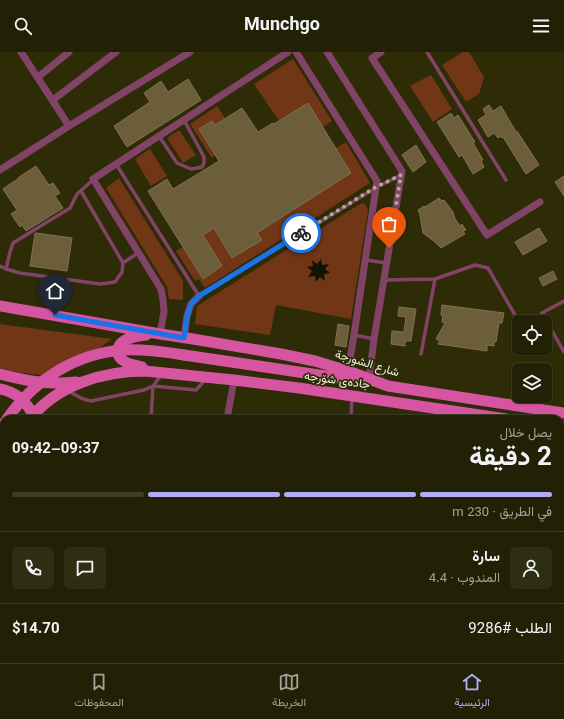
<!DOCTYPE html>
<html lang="ar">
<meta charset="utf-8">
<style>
:root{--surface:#222105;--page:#2e2e13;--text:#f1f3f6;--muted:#a2a39a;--line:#3f3e27;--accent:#b2adf9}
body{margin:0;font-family:Georgia,Vazirmatn,serif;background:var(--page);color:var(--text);direction:rtl;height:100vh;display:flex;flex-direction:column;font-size:15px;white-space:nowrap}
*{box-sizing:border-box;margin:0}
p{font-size:13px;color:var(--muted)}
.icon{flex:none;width:22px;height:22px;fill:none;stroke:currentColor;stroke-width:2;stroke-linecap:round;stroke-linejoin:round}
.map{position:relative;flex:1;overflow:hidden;direction:ltr}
.drawer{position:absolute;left:0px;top:363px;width:564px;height:248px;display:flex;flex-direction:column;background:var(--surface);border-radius:12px 12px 0 0;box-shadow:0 1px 3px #0004,0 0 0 1px var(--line);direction:rtl}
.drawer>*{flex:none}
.buttons{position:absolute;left:512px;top:263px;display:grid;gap:8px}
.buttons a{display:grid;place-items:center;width:40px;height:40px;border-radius:6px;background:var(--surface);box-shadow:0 1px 3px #0004,0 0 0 1px var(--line);font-size:20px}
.pin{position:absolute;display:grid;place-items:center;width:34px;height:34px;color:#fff;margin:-41px -17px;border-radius:50% 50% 50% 0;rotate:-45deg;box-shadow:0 0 4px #0007}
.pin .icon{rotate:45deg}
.courier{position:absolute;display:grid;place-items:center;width:40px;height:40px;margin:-20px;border:3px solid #1a73e8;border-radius:50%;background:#fff;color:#222;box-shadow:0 1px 5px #0007}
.headline em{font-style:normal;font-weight:700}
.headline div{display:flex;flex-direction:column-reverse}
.headline{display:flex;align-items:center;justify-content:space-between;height:68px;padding:0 12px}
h1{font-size:26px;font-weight:700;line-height:30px}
.bar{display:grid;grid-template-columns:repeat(4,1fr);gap:6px 4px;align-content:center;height:48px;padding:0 12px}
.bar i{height:5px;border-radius:3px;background:var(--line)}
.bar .current{background:var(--accent)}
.bar p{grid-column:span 4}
.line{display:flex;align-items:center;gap:10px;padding:0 12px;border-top:1px solid var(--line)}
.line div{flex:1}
.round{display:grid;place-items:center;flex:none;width:42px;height:42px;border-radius:6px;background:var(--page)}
header{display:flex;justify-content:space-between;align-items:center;height:52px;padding:0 12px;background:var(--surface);font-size:18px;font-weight:700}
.tab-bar{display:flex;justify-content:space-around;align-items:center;height:56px;border-top:1px solid var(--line);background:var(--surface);font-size:11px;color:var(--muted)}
.tab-bar a{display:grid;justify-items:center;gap:2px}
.tab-bar .current{color:var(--accent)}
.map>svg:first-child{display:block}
.green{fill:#703616}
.water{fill:#131203}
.building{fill:#6c5d3b;stroke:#82724f}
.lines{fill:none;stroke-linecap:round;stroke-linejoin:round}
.service{stroke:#824466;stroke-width:3.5}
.minor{stroke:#824466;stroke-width:7}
.primary{stroke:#d555a1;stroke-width:11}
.primary-bridge{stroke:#d555a1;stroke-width:11}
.done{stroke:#adab91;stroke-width:4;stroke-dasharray:0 7.2}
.route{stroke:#1a73e8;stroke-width:5}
.labels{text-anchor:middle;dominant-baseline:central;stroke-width:3.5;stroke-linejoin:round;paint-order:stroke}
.street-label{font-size:12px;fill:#f1f0dc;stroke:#2e2c07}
</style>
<header><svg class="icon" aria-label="menu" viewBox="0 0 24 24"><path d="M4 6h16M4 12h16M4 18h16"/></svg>Munchgo<svg class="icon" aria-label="search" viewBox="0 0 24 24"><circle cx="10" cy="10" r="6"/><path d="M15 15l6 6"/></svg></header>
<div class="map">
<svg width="564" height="611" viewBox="0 0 564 611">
<rect width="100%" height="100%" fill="#2e2c07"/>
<!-- green -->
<path class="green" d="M 463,0 L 469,0 L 484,25 L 479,42 L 466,50 L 442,13 Z
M 293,7 L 332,69 L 323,75 L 279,69 L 254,32 Z
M 431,23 L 452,57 L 433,70 L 410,34 Z
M 217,54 L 225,66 L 215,73 L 212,69 L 199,77 L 215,103 L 212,106 L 190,72 Z
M 179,78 L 196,103 L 183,111 L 167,86 Z
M 346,90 L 370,131 L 205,236 L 199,227 L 195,229 L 176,199 L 183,195 L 203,227 L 222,215 L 203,183 L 214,176 L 233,206 L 261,188 L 246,163 L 264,177 L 288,161 L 272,135 L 308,112 L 324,138 L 351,121 L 336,96 Z
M 150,97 L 167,124 L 151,134 L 135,107 Z
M 119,126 L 183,229 L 183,248 L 169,247 L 167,235 L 106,136 Z
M 362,151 L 366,153 L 368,158 L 351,267 L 276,253 L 270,283 L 195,272 L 197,254 L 360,152 Z
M 0,272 L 112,287 L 97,298 L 67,308 L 42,323 L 21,321 L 0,316 Z
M 560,401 L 564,402 L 564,611 L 508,611 L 509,607 L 560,607 Z"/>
<!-- water -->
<path class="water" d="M 321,207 L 322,213 L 329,212 L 325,217 L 330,221 L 324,222 L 325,229 L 320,225 L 316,230 L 315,224 L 308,225 L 312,219 L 307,215 L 313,214 L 312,208 L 317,212 Z"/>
<!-- building -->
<path class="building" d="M 188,27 L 201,48 L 127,95 L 114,74 L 150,50 L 144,41 L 161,29 L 168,40 Z
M 308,51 L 351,121 L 288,161 L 257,181 L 262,188 L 232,206 L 214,176 L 203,183 L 222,214 L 203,227 L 148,139 L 167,127 L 173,137 L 219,109 L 199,77 L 212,69 L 215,73 L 242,56 L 258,80 L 273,71 L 274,72 Z
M 489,53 L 493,59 L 501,54 L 516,80 L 517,79 L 539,113 L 526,122 L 503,85 L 502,86 L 501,84 L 498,86 L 494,81 L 488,85 L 478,68 L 486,63 L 483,57 Z
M 451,61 L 454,66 L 458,63 L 475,90 L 473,91 L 483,108 L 481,109 L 484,115 L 473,122 L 462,103 L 459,105 L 437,70 Z
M 416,93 L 426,110 L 413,120 L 402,103 Z
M 36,114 L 49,133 L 53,131 L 60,141 L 55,144 L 63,156 L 26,179 L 22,173 L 20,175 L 11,162 L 17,158 L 3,137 L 19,126 L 19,125 Z
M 564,124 L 564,144 L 555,130 Z
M 439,146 L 442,149 L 444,148 L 453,160 L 455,167 L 460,174 L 462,172 L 466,178 L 463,179 L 465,182 L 441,196 L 435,190 L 423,181 L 420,163 L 418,158 L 424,154 L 425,155 Z
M 539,176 L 547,189 L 523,203 L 515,190 Z
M 35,181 L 36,181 L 72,186 L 67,219 L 30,214 Z
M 553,219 L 557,227 L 543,234 L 539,226 Z
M 442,253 L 504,261 L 502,271 L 499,271 L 496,290 L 494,290 L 494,294 L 487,293 L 487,299 L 438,292 L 440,289 L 436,287 L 445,271 L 442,270 L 443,263 L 441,263 Z
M 399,255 L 416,257 L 411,289 L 405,289 L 405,294 L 391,292 L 392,279 L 404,280 L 406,265 L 398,264 Z
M 338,272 L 349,274 L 346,295 L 335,293 Z"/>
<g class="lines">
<!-- service -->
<path class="service" d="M 427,0 L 506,128
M 159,84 L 177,111 L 191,117 L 202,115 L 204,111 L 204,105 L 184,68
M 116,112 L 199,244 L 377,135 L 401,123
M 81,139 L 123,211
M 366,208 L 386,211
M 0,214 L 6,217 L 20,221 L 100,232 L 115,230 L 122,220 L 123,211 L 138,201
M 6,217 L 10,200 L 13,191 L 70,156 L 77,142 L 93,128
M 384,228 L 435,227 L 475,213 L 488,216 L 519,270
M 564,249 L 542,261 L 564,300
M 354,283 L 374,287
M 421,302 L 435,227
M 68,339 L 83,347 L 91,349 L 144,338 L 153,334 L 162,322
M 151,367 L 153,334 L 196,338 L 205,328
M 351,367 L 352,345"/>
<!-- minor -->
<path class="minor" d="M 21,0 L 69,74
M 296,0 L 377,129 L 354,283 L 348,319
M 327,0 L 402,119 L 374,287 L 369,327
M 381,0 L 372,6 L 487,183 L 540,150
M 38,25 L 69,0
M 53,48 L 116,0
M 0,118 L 69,74 L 190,0
M 160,282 L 164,260 L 163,248 L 161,237 L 93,127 L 288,0
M 184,286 L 187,264 L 191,252 L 199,244
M 227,367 L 234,328
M 53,611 L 57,607
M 148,611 L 152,607
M 205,611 L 209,607
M 274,611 L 278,607
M 312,611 L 316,607
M 380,611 L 383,607
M 462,611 L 466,607
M 494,611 L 495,607"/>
<!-- primary -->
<path class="primary" d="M 0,254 L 160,282 L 193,287 L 281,302 L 315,309 L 348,319 L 388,334 L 564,361
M 184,303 L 366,330
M 142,315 C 136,313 129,313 124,309 C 120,307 118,303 118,299 C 118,286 137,284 146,283
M 0,322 C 27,329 48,333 76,330
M 0,337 C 16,340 26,349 33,363
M 30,367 C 57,333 103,319 145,319 L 234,328 L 299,336 L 506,367
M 560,376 L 564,377
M 0,378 L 4,371
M 0,494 C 3,524 4,554 0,583
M 5,611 L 6,607"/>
<!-- primary-bridge -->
<path class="primary-bridge" d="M 7,367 C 34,328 76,301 124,298 C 144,297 165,300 184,303"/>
</g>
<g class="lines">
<!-- done -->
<path class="done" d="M 301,181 L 376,135 L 401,123 L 389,196"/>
<!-- route -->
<path class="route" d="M 55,263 L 184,286 L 187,264 L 191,252 L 199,244 L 301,181"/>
</g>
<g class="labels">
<!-- street labels -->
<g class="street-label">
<text transform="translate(367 312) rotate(17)">شارع الشورجة</text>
<text transform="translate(337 329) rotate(8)">جادەی شۆرجە</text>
</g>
</g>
</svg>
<div class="buttons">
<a><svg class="icon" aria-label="locate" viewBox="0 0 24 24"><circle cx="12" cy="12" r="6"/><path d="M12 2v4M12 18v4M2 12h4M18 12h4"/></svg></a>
<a><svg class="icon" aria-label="layers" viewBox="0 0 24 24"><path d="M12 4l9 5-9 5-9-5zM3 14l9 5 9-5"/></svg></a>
</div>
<div class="pin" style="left:389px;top:196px;background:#ea580c"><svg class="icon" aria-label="bag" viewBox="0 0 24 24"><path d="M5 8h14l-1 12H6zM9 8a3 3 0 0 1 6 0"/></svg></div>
<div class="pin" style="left:55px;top:263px;background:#1f2937"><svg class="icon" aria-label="home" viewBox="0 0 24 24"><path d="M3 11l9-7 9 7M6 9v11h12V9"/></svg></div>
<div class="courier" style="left:301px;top:181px"><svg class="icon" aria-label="bike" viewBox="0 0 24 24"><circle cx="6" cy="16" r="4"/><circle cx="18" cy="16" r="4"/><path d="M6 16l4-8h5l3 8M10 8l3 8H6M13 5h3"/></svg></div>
<section class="drawer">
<div class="headline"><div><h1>2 دقيقة</h1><p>يصل خلال</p></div><em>09:37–09:42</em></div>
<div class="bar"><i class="current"></i><i class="current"></i><i class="current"></i><i></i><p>في الطريق · 230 m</p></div>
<div class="line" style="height:72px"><a class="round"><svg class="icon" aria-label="person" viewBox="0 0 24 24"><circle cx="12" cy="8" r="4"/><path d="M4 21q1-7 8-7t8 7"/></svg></a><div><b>سارة</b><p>المندوب · 4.4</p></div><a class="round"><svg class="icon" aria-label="chat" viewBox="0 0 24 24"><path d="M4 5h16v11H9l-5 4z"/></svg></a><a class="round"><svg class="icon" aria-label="phone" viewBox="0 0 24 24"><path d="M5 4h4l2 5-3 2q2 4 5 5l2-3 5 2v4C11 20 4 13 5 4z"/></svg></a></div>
<div class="line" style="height:52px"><div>الطلب #9286</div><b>$14.70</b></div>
</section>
</div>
<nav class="tab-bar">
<a class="current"><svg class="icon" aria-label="home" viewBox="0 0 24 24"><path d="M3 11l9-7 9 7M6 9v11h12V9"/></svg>الرئيسية</a>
<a><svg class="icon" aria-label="map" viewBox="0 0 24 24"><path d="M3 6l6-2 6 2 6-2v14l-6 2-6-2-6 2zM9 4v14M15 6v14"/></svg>الخريطة</a>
<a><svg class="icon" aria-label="saved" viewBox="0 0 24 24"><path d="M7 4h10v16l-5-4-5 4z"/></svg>المحفوظات</a>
</nav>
